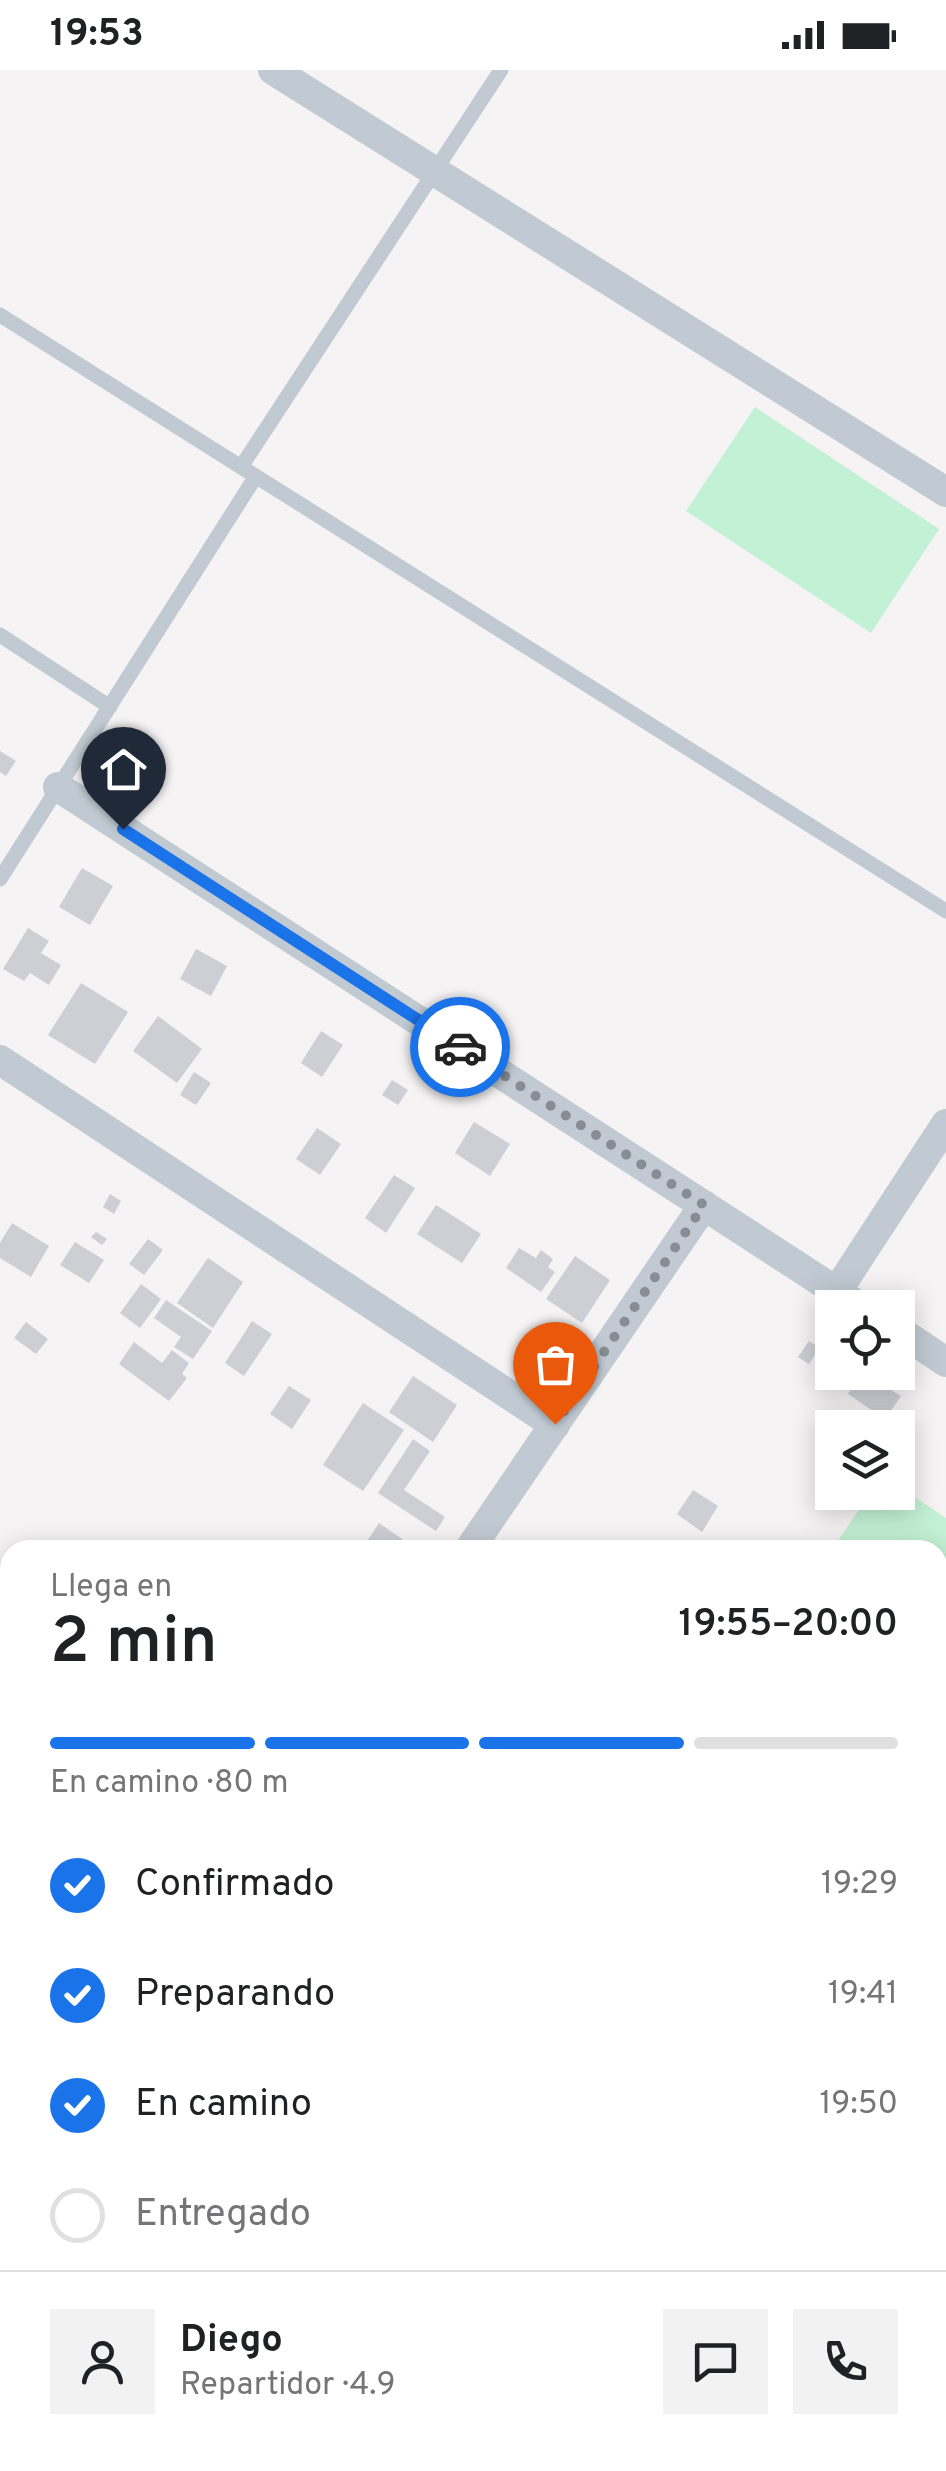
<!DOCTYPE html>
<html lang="es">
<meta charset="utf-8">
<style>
:root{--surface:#fff;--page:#f2f2f2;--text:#202124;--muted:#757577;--line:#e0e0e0;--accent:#1a73e8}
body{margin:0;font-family:Overpass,sans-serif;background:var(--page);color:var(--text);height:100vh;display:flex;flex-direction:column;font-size:38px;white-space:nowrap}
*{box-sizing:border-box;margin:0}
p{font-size:32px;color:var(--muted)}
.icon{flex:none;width:55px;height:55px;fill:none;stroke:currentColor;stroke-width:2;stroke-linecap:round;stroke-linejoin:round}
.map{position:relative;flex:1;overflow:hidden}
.panel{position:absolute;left:0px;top:1470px;width:948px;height:932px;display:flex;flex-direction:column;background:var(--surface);border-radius:30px 30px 0 0;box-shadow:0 5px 25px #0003}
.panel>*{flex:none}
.fabs{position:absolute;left:815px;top:1220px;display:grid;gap:20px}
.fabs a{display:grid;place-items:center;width:100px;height:100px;border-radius:0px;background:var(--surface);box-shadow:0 5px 25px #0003;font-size:50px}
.pin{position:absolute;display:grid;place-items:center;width:85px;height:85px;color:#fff;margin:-102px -42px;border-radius:50% 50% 50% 0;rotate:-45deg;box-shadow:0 0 10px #0007}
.pin .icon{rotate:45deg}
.courier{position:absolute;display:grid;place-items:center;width:100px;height:100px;margin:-50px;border:8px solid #1a73e8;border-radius:50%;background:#fff;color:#222;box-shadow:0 2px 12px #0007}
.overview em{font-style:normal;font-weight:600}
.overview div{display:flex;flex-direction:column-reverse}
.overview{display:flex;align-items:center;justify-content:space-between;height:170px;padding:0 50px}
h1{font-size:65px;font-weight:600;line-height:75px}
.bar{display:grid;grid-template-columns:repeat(4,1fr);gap:15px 10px;align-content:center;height:120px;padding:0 50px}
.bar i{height:12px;border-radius:8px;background:var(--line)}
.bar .active{background:var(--accent)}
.bar p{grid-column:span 4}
.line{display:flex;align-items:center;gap:25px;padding:0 50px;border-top:2px solid var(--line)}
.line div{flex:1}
.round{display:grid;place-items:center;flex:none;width:105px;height:105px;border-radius:0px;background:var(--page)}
ol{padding:0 50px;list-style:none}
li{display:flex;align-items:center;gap:30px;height:110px}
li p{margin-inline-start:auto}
li .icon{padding:10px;border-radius:50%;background:var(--accent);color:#fff;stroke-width:4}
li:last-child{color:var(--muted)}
li i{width:55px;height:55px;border:5px solid var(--line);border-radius:50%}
.status{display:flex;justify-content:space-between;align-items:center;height:70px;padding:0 50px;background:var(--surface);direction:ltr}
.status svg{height:28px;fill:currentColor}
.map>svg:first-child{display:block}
.green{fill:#c3f1d5}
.building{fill:#cdcfd5}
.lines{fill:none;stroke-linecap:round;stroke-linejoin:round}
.lane{stroke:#c1cad2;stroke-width:15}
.street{stroke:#c1cad2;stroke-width:30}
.done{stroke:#868d94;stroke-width:10;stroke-dasharray:0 18}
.route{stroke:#1a73e8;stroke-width:12}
</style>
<div class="status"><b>19:53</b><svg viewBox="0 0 49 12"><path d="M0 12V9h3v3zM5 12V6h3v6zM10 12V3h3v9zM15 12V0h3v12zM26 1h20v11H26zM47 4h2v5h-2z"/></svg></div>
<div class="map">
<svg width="946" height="2401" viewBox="0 0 946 2401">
<rect width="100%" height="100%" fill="#f5f3f3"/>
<!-- green -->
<path class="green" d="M 755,337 L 939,459 L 871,563 L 686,441 Z
M 898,1416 L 946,1448 L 946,1721 L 938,1715 L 938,1480 L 832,1480 L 870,1423 L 898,1422 Z"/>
<!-- building -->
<path class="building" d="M 0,681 L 16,691 L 6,706 L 0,702 Z
M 82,798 L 113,816 L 90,855 L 59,837 Z
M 28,858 L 49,871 L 41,883 L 61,895 L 49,915 L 30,903 L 24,911 L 3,899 Z
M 196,879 L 227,896 L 211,926 L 180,909 Z
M 81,913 L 128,942 L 95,994 L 48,965 Z
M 158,946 L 202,979 L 177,1013 L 133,981 Z
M 321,961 L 343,975 L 322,1007 L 301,993 Z
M 194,1002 L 211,1013 L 196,1035 L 180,1025 Z
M 392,1010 L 408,1020 L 398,1035 L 382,1025 Z
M 474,1052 L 510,1074 L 490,1106 L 455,1083 Z
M 317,1058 L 341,1074 L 320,1105 L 296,1089 Z
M 394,1105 L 415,1118 L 386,1163 L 365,1148 Z
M 110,1124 L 121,1131 L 114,1144 L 103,1137 Z
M 436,1135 L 481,1164 L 462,1193 L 417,1164 Z
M 12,1153 L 49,1176 L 31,1207 L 0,1188 L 0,1173 Z
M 96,1162 L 107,1169 L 102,1175 L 91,1167 Z
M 148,1169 L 163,1180 L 144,1205 L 129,1194 Z
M 75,1172 L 104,1190 L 89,1213 L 60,1195 Z
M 519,1178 L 536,1188 L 541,1180 L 553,1189 L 548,1197 L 555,1202 L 541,1222 L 506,1198 Z
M 575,1186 L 610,1210 L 582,1253 L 546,1229 Z
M 208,1188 L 243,1212 L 213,1258 L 177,1233 Z
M 141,1214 L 161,1229 L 140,1258 L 120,1243 Z
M 166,1230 L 212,1261 L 193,1289 L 174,1277 L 181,1267 L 154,1248 Z
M 252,1251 L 272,1264 L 244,1306 L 225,1293 Z
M 26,1252 L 48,1269 L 36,1284 L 14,1268 Z
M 809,1271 L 820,1278 L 809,1294 L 798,1287 Z
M 134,1272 L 162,1293 L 172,1280 L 189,1293 L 182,1304 L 187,1308 L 169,1331 L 119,1294 Z
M 861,1302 L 901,1326 L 885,1349 L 848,1324 Z
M 413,1306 L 457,1335 L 433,1372 L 389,1342 Z
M 289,1316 L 311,1330 L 292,1359 L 270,1344 Z
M 363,1333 L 404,1360 L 363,1421 L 323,1395 Z
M 413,1369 L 430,1381 L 404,1420 L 445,1447 L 436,1461 L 378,1423 Z
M 693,1420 L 718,1436 L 702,1462 L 677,1444 Z
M 379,1453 L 418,1480 L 361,1480 Z"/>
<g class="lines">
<!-- lane -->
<path class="lane" d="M 0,245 L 946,841
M 241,397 L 501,0
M 0,565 L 110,637
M 0,809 L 256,406
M 938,1788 L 946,1794
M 938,2125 L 946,2131
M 511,2392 L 524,2401"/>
<!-- street -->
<path class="street" d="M 273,0 L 946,422
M 58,717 L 862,1238
M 0,990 L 555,1355
M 837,1221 L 946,1054
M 898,1260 L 946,1292
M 469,1480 L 704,1135
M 0,1519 L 10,1526
M 464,2401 L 470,2392"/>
</g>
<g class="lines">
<!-- done -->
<path class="done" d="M 460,977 L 704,1135 L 555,1354"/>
<!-- route -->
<path class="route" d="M 123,759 L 460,977"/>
</g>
</svg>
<div class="fabs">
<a><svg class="icon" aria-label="locate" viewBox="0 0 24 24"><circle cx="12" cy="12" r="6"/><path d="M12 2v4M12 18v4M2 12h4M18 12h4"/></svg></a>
<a><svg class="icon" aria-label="layers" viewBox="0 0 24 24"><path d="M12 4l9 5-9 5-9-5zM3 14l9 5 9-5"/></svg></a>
</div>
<div class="pin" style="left:555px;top:1354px;background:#ea580c"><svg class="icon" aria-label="bag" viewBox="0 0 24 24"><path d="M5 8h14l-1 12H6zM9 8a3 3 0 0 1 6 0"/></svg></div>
<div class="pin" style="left:123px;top:759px;background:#1f2937"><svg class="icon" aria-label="home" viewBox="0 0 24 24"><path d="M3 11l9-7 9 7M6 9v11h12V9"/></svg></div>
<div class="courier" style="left:460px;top:977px"><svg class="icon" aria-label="car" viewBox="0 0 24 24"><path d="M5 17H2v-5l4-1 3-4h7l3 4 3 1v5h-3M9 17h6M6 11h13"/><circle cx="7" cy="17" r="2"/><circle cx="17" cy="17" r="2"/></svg></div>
<section class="panel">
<div class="overview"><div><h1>2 min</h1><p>Llega en</p></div><em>19:55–20:00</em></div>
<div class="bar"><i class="active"></i><i class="active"></i><i class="active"></i><i></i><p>En camino · 80 m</p></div>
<ol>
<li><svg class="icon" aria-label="check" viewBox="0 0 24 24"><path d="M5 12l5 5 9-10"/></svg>Confirmado<p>19:29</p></li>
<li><svg class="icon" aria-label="check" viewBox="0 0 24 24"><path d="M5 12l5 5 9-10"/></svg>Preparando<p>19:41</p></li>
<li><svg class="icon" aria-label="check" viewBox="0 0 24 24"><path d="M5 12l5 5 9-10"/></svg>En camino<p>19:50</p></li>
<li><i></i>Entregado</li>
</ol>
<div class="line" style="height:180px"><a class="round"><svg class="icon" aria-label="person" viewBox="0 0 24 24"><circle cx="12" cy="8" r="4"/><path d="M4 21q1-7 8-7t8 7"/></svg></a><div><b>Diego</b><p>Repartidor · 4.9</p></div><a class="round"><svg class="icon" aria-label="chat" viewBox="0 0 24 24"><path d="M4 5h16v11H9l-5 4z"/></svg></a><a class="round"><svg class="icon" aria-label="phone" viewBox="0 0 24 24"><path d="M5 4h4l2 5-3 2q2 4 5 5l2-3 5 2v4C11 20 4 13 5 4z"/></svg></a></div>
</section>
</div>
